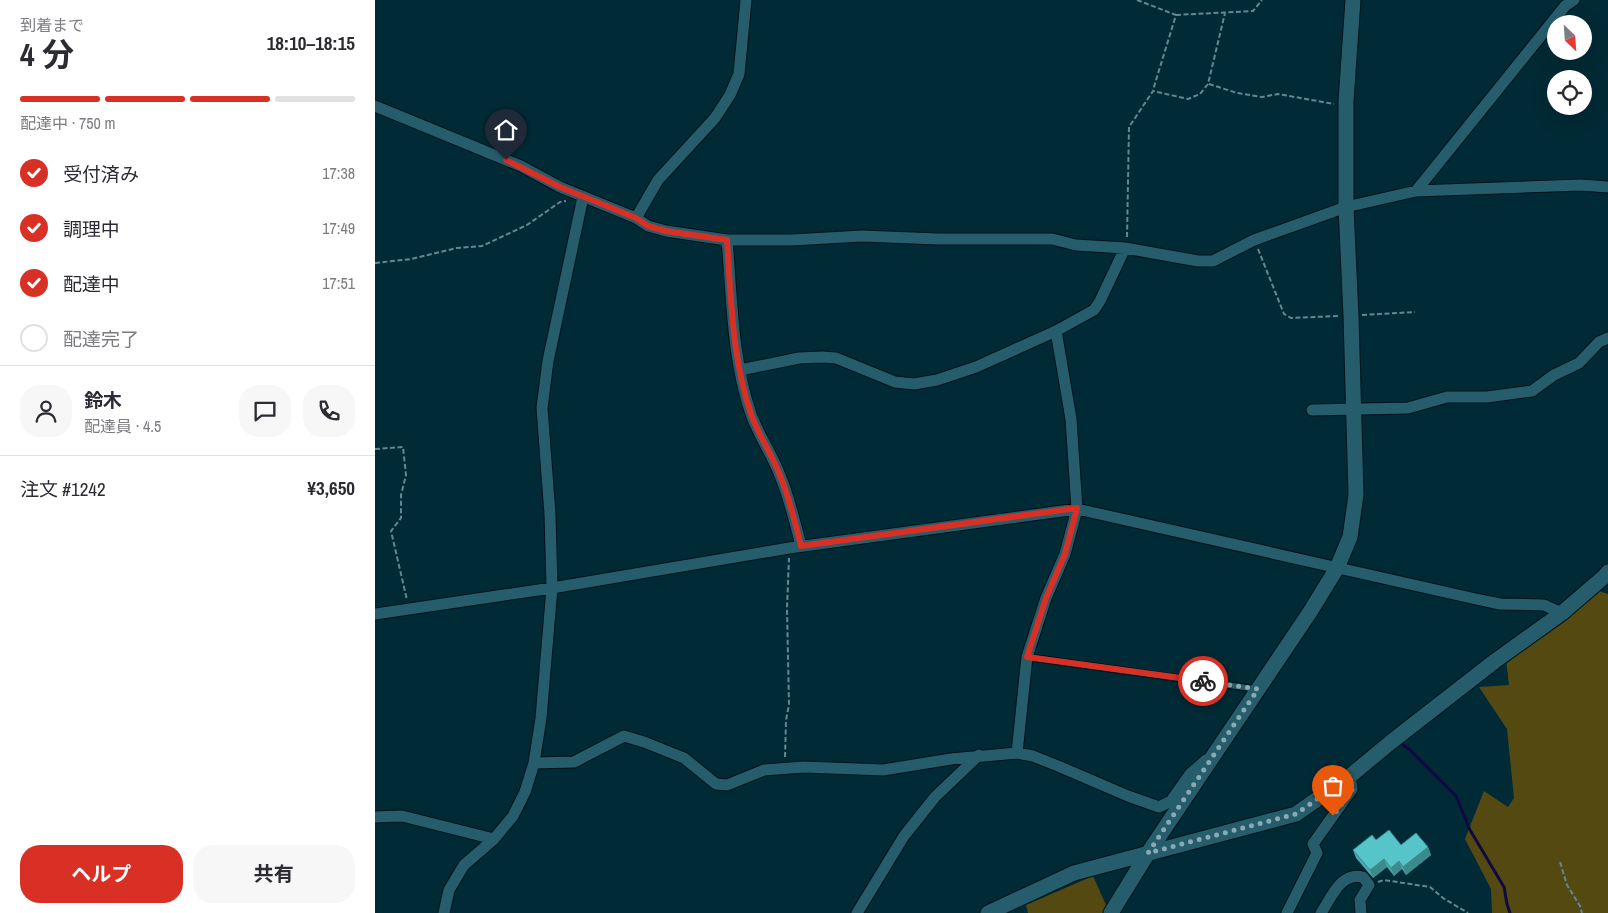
<!DOCTYPE html>
<html lang="ja">
<meta charset="utf-8">
<style>
:root{--surface:#fff;--page:#f7f7f7;--text:#2b2b33;--muted:#7c7c81;--line:#e1e1e2;--accent:#d93025}
body{margin:0;font-family:"Archivo Narrow","Noto Sans JP",sans-serif;background:var(--page);color:var(--text);height:100vh;display:flex;flex-direction:column;font-size:19px;white-space:nowrap}
*{box-sizing:border-box;margin:0}
p{font-size:16px;color:var(--muted)}
.icon{flex:none;width:28px;height:28px;fill:none;stroke:currentColor;stroke-width:2;stroke-linecap:round;stroke-linejoin:round}
.map{position:relative;flex:1;overflow:hidden}
.sheet{display:flex;flex-direction:column;background:var(--surface);width:375px}
.sheet>*{flex:none}
.needle{width:32px;rotate:155deg}
.controls{position:absolute;left:1172px;top:15px;display:grid;gap:10px}
.controls a{display:grid;place-items:center;width:45px;height:45px;border-radius:50%;background:var(--surface);box-shadow:0 5px 20px #0002;font-size:25px}
.pin{position:absolute;display:grid;place-items:center;width:42px;height:42px;color:#fff;margin:-51px -21px;border-radius:50% 50% 50% 0;rotate:-45deg;box-shadow:0 0 5px #0007}
.pin .icon{rotate:45deg}
.courier{position:absolute;display:grid;place-items:center;width:50px;height:50px;margin:-25px;border:4px solid #d93025;border-radius:50%;background:#fff;color:#222;box-shadow:0 1px 6px #0007}
.overview em{font-style:normal;font-weight:700}
.overview div{display:flex;flex-direction:column-reverse}
.overview{display:flex;align-items:center;justify-content:space-between;height:85px;padding:0 20px}
h1{font-size:32px;font-weight:700;line-height:38px}
.bar{display:grid;grid-template-columns:repeat(4,1fr);gap:8px 5px;align-content:center;height:60px;padding:0 20px}
.bar i{height:6px;border-radius:4px;background:var(--line)}
.bar .active{background:var(--accent)}
.bar p{grid-column:span 4}
.line{display:flex;align-items:center;gap:12px;padding:0 20px;border-top:1px solid var(--line)}
.line div{flex:1}
.round{display:grid;place-items:center;flex:none;width:52px;height:52px;border-radius:20px;background:var(--page)}
ol{padding:0 20px;list-style:none}
li{display:flex;align-items:center;gap:15px;height:55px}
li p{margin-inline-start:auto}
li .icon{padding:5px;border-radius:50%;background:var(--accent);color:#fff;stroke-width:4}
li:last-child{color:var(--muted)}
li i{width:28px;height:28px;border:2px solid var(--line);border-radius:50%}
.button{display:flex;gap:10px;margin-top:auto;padding:10px 20px}
.button a{flex:1;height:58px;border-radius:20px;background:var(--accent);color:#fff;font-size:20px;font-weight:700;line-height:58px;text-align:center}
.button a+a{background:var(--page);color:var(--text)}
main{display:flex;flex:1;min-height:0}
.map>svg:first-child{display:block}
.green{fill:#544a11}
.lines{fill:none;stroke-linecap:round;stroke-linejoin:round}
.stream{stroke:#100842;stroke-width:3}
.lane-casing{stroke:#001219;stroke-width:8}
.street-casing{stroke:#001219;stroke-width:13}
.secondary-casing{stroke:#001219;stroke-width:17}
.path{stroke:#648791;stroke-width:2;stroke-dasharray:5 2.5;stroke-linecap:butt}
.lane{stroke:#265d6c;stroke-width:5.5}
.street{stroke:#265d6c;stroke-width:11}
.secondary{stroke:#265d6c;stroke-width:15}
.wall{fill:#49a9ad}
.shaded-wall{fill:#3c8a8d}
.building{fill:#55c5c9;stroke:#3c8a8d}
.done{stroke:#89a9b3;stroke-width:5;stroke-dasharray:0 9}
.route{stroke:#d93025;stroke-width:6}
</style>
<main>
<section class="sheet">
<div class="overview"><div><h1>4 分</h1><p>到着まで</p></div><em>18:10–18:15</em></div>
<div class="bar"><i class="active"></i><i class="active"></i><i class="active"></i><i></i><p>配達中 · 750 m</p></div>
<ol>
<li><svg class="icon" aria-label="check" viewBox="0 0 24 24"><path d="M5 12l5 5 9-10"/></svg>受付済み<p>17:38</p></li>
<li><svg class="icon" aria-label="check" viewBox="0 0 24 24"><path d="M5 12l5 5 9-10"/></svg>調理中<p>17:49</p></li>
<li><svg class="icon" aria-label="check" viewBox="0 0 24 24"><path d="M5 12l5 5 9-10"/></svg>配達中<p>17:51</p></li>
<li><i></i>配達完了</li>
</ol>
<div class="line" style="height:90px"><a class="round"><svg class="icon" aria-label="person" viewBox="0 0 24 24"><circle cx="12" cy="8" r="4"/><path d="M4 21q1-7 8-7t8 7"/></svg></a><div><b>鈴木</b><p>配達員 · 4.5</p></div><a class="round"><svg class="icon" aria-label="chat" viewBox="0 0 24 24"><path d="M4 5h16v11H9l-5 4z"/></svg></a><a class="round"><svg class="icon" aria-label="phone" viewBox="0 0 24 24"><path d="M5 4h4l2 5-3 2q2 4 5 5l2-3 5 2v4C11 20 4 13 5 4z"/></svg></a></div>
<div class="line" style="height:65px"><div>注文 #1242</div><b>¥3,650</b></div>
<div class="button"><a>ヘルプ</a><a>共有</a></div>
</section>
<div class="map">
<svg width="1233" height="913" viewBox="0 0 1233 913">
<rect width="100%" height="100%" fill="#002a35"/>
<!-- green -->
<path class="green" d="M 1224,591 L 1233,594 L 1233,913 L 1117,913 L 1116,889 L 1090,839 L 1109,791 L 1133,807 L 1139,798 L 1132,729 L 1104,687 L 1134,685 L 1131,660 Z
M 718,876 L 731,905 L 729,913 L 653,913 L 651,905 Z"/>
<g class="lines">
<!-- stream -->
<path class="stream" d="M 1028,745 L 1034,749 L 1081,796 L 1095,830 L 1129,887 L 1132,904 L 1135,913"/>
<!-- lane casing -->
<g class="lane-casing">
<path id="lane" d="M 652,657 L 881,689"/>
</g>
<!-- street casing -->
<g class="street-casing">
<path id="street" d="M 0,106 L 146,166 L 185,187 L 261,218 L 273,226 L 291,231 L 352,240 L 417,240 L 487,236 L 563,239 L 677,239 L 701,245 L 750,248 L 823,261 L 838,261 L 879,240 L 971,207 L 1041,191 L 1206,185 L 1233,187
M 1041,191 L 1190,6 L 1199,0
M 261,218 L 283,180 L 340,118 L 355,95 L 364,74 L 371,0
M 352,240 C 357,297 357,359 376,414 C 383,434 396,453 404,473 C 414,496 420,522 426,546
M 365,370 L 424,358 L 447,357 L 461,358 L 520,382 L 539,384 L 562,380 L 601,367 L 681,331 L 719,310 L 725,301 L 750,248
M 937,410 L 1033,408 L 1072,397 L 1112,397 L 1157,391 L 1179,375 L 1204,363 L 1224,342 L 1233,338
M 0,614 L 177,588 L 414,548 L 702,509 L 1101,599 L 1125,604 L 1169,605 L 1187,613
M 642,753 L 652,657 L 671,598 L 690,554 L 702,509 L 696,419 L 681,331
M 159,763 L 199,762 L 249,736 L 269,742 L 309,758 L 341,784 L 352,785 L 389,770 L 429,767 L 508,770 L 576,759 L 642,753 L 658,756 L 683,766 L 753,796 L 784,807 L 796,801 L 815,774 L 831,760
M 0,817 L 27,816 L 119,839
M 69,913 L 74,890 L 89,865 L 119,839 L 138,816 L 150,792 L 159,763 L 166,718 L 177,588 L 175,514 L 167,408 L 173,361 L 208,197
M 482,913 L 529,836 L 560,797 L 604,755
M 912,913 L 942,853 L 938,844 L 977,789 L 975,776
M 946,913 C 957,897 965,872 988,877 L 994,885 L 985,900 L 986,913"/>
</g>
<!-- secondary casing -->
<g class="secondary-casing">
<path id="secondary" d="M 613,913 L 699,873 L 921,814 L 975,776 L 1016,742 L 1120,661 L 1187,613 L 1230,576 L 1233,572
M 736,913 L 773,853 L 935,612 L 962,568 L 975,537 L 981,495 L 976,316 L 971,207 L 971,101 L 978,0"/>
</g>
<!-- path -->
<path class="path" d="M 762,0 L 801,15 L 778,90
M 801,15 L 878,11 L 887,0
M 834,84 L 862,93 L 887,97 L 903,94 L 959,104
M 752,237 L 754,127 L 778,91 L 813,99 L 825,94 L 833,84 L 850,13
M 883,249 L 909,314 L 916,318 L 963,316
M 0,263 L 36,259 L 82,248 L 107,246 L 152,225 L 185,202 L 191,201
M 987,315 L 1040,312
M 0,449 L 28,447 L 31,475 L 26,495 L 26,518 L 16,531 L 32,600
M 410,757 L 411,720 L 414,705 L 412,608 L 414,558
M 1185,862 L 1192,885 L 1205,906 L 1207,913
M 1003,882 L 1009,880 L 1055,887 L 1068,898 L 1093,913"/>
<!-- lane -->
<use href="#lane" class="lane"/>
<!-- street -->
<use href="#street" class="street"/>
<!-- secondary -->
<use href="#secondary" class="secondary"/>
</g>
<!-- wall -->
<path class="wall" d="M 1001,840 L 1026,845 L 1053,847 L 1056,855 L 1031,875 L 1027,869 L 1019,876 L 1012,867 L 998,878 L 981,858 L 978,850 Z"/>
<!-- shaded-wall -->
<path class="shaded-wall" d="M 1053,847 L 1056,855 L 1031,875 L 1028,867 Z
M 1009,859 L 1012,867 L 998,878 L 995,870 Z
M 1024,861 L 1027,869 L 1019,876 L 1016,868 Z"/>
<!-- building -->
<path class="building" d="M 1014,830 L 1026,845 L 1041,833 L 1053,847 L 1028,867 L 1024,861 L 1016,868 L 1009,859 L 995,870 L 978,850 L 997,835 L 1001,840 Z"/>
<g class="lines">
<!-- done -->
<path class="done" d="M 828,681 L 883,689 L 773,853 L 921,814 L 975,776 L 977,790 L 958,816"/>
<!-- route -->
<path class="route" d="M 131,160 L 185,187 L 261,218 L 273,226 L 291,231 L 352,240 C 356,297 357,359 376,414 C 383,434 396,453 404,473 C 414,496 420,522 426,546 L 702,508 L 690,554 L 671,598 L 652,657 L 828,681"/>
</g>
</svg>
<div class="controls">
<a><svg class="needle" viewBox="-14 -14 28 28"><path d="M0-13l5 13h-10z" fill="#e53935"/><path d="M0 13l5-13h-10z" fill="#7c7c81"/></svg></a>
<a><svg class="icon" aria-label="locate" viewBox="0 0 24 24"><circle cx="12" cy="12" r="6"/><path d="M12 2v4M12 18v4M2 12h4M18 12h4"/></svg></a>
</div>
<div class="pin" style="left:958px;top:816px;background:#ea580c"><svg class="icon" aria-label="bag" viewBox="0 0 24 24"><path d="M5 8h14l-1 12H6zM9 8a3 3 0 0 1 6 0"/></svg></div>
<div class="pin" style="left:131px;top:160px;background:#1f2937"><svg class="icon" aria-label="home" viewBox="0 0 24 24"><path d="M3 11l9-7 9 7M6 9v11h12V9"/></svg></div>
<div class="courier" style="left:828px;top:681px"><svg class="icon" aria-label="bike" viewBox="0 0 24 24"><circle cx="6" cy="16" r="4"/><circle cx="18" cy="16" r="4"/><path d="M6 16l4-8h5l3 8M10 8l3 8H6M13 5h3"/></svg></div>
</div>
</main>
